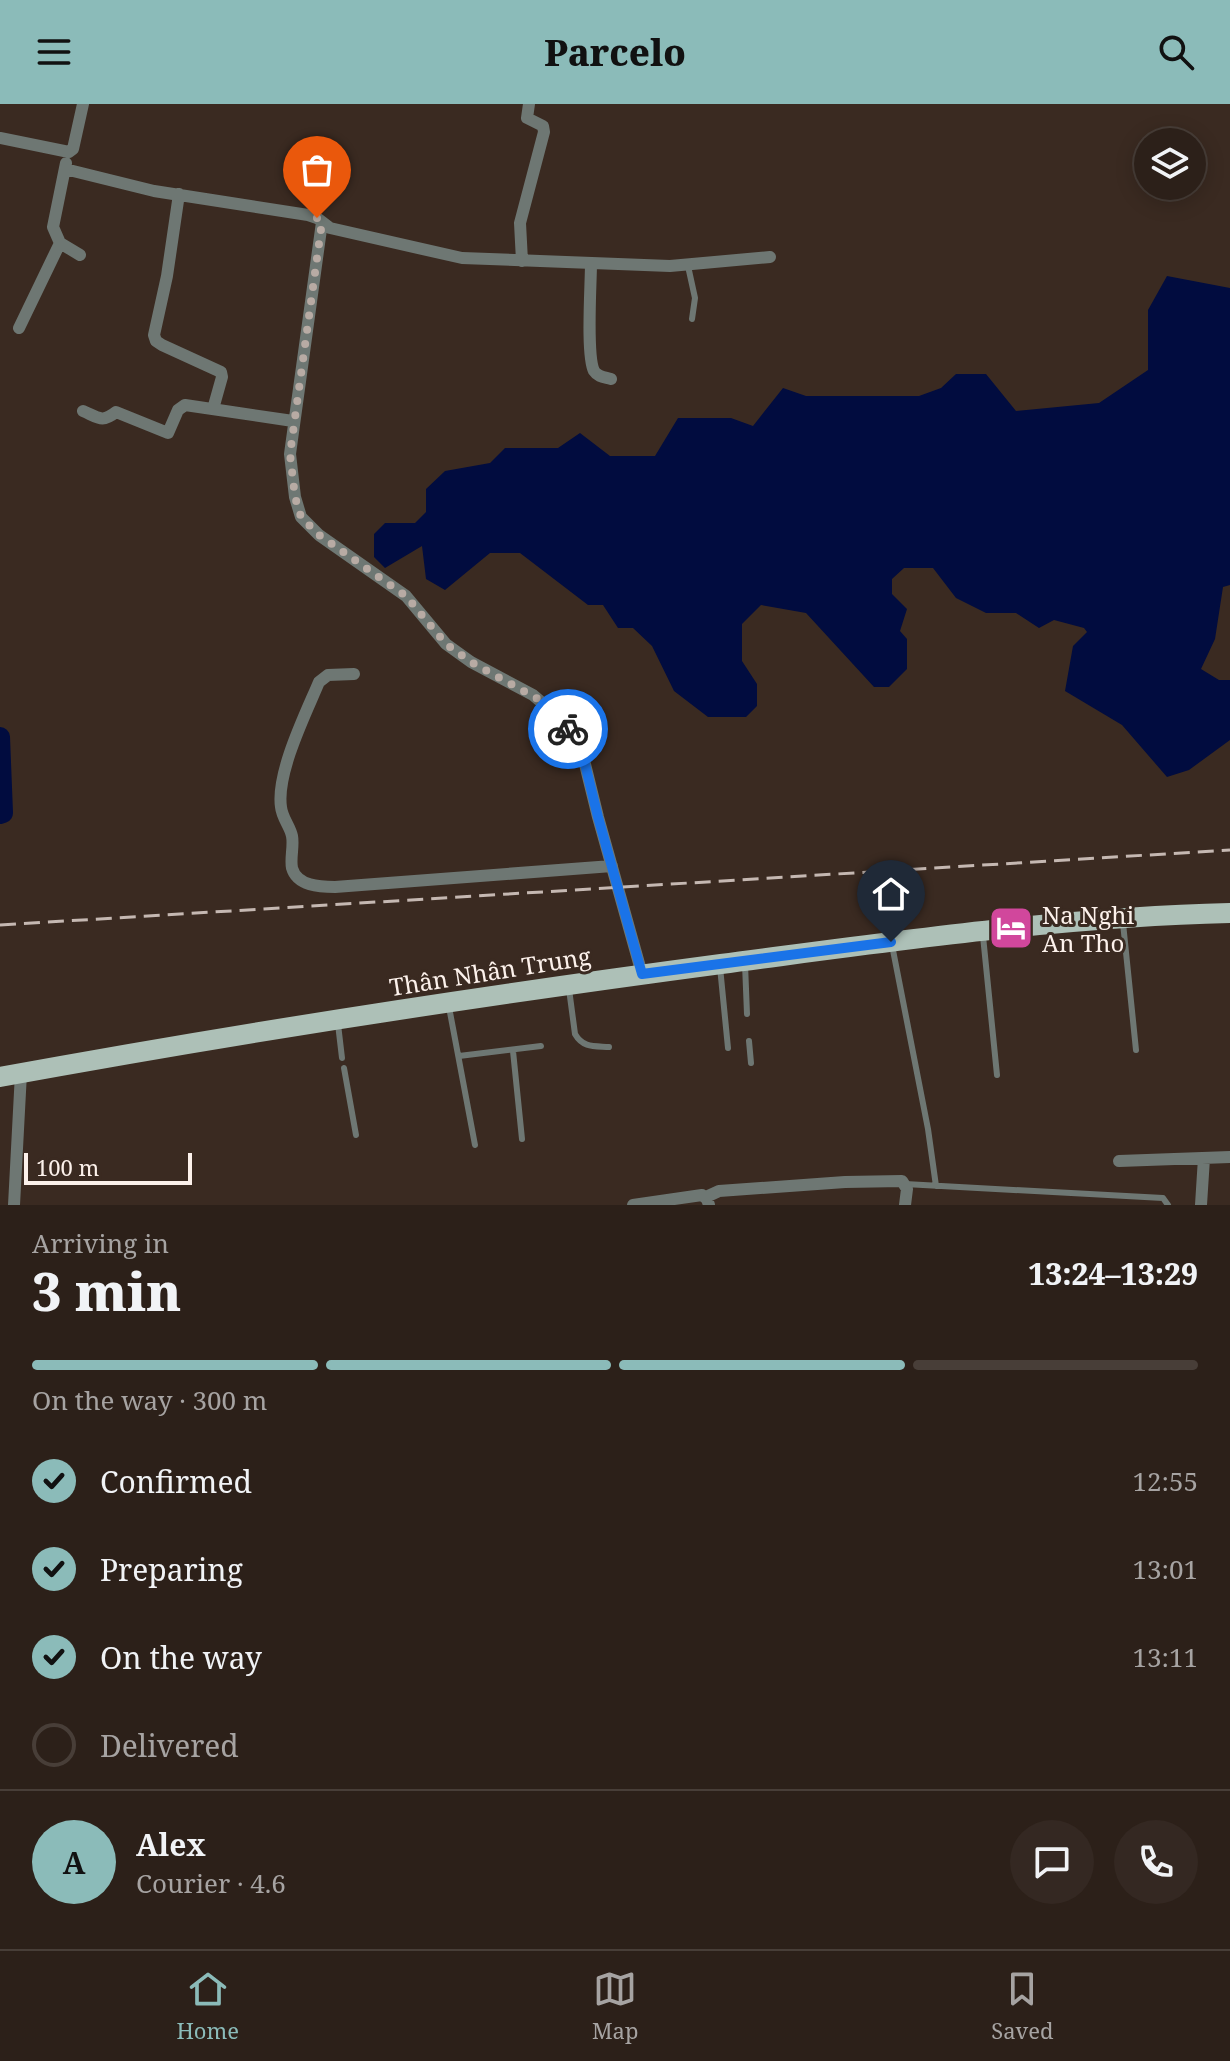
<!DOCTYPE html>
<meta charset="utf-8">
<style>
:root{--surface:#2c2019;--page:#342822;--text:#f1f3f6;--muted:#a6a3a2;--line:#483e38;--accent:#8bbbb9}
body{margin:0;font-family:"Noto Serif",serif;background:var(--page);color:var(--text);height:100vh;display:flex;flex-direction:column;font-size:30px;white-space:nowrap}
*{box-sizing:border-box;margin:0}
p{font-size:26px;color:var(--muted)}
.icon{flex:none;width:44px;height:44px;fill:none;stroke:currentColor;stroke-width:2;stroke-linecap:round;stroke-linejoin:round}
.map{position:relative;height:1101px;overflow:hidden}
.drawer{display:flex;flex-direction:column;background:var(--surface);flex:1}
.drawer>*{flex:none}
.controls{position:absolute;left:1134px;top:24px;display:grid;gap:16px}
.controls a{display:grid;place-items:center;width:72px;height:72px;border-radius:50%;background:var(--surface);box-shadow:0 4px 20px #0003,0 0 0 2px var(--line);font-size:40px}
.scale{position:absolute;left:24px;bottom:20px;width:168px;box-sizing:border-box;padding-left:8px;border:4px solid #fcf1eb;border-top:0;font-size:22px;line-height:28px;white-space:nowrap;color:#fcf1eb;-webkit-text-stroke:6px #3a2a21;paint-order:stroke}
.pin{position:absolute;display:grid;place-items:center;width:68px;height:68px;color:#fff;margin:-82px -34px;border-radius:50% 50% 50% 0;rotate:-45deg;box-shadow:0 0 8px #0007}
.pin .icon{rotate:45deg}
.courier{position:absolute;display:grid;place-items:center;width:80px;height:80px;margin:-40px;border:6px solid #1a73e8;border-radius:50%;background:#fff;color:#222;box-shadow:0 2px 10px #0007}
.summary em{font-style:normal;font-weight:800}
.summary div{display:flex;flex-direction:column-reverse}
.summary{display:flex;align-items:center;justify-content:space-between;height:136px;padding:0 32px}
h1{font-size:52px;font-weight:800;line-height:60px}
.bar{display:grid;grid-template-columns:repeat(4,1fr);gap:12px 8px;align-content:center;height:96px;padding:0 32px}
.bar i{height:10px;border-radius:6px;background:var(--line)}
.bar .active{background:var(--accent)}
.bar p{grid-column:span 4}
.line{display:flex;align-items:center;gap:20px;padding:0 32px;border-top:2px solid var(--line)}
.line div{flex:1}
.round{display:grid;place-items:center;flex:none;width:84px;height:84px;border-radius:42px;background:var(--page)}
ol{padding:0 32px;list-style:none}
li{display:flex;align-items:center;gap:24px;height:88px}
li p{margin-inline-start:auto}
li .icon{padding:8px;border-radius:50%;background:var(--accent);color:#111;stroke-width:4}
li:last-child{color:var(--muted)}
li i{width:44px;height:44px;border:4px solid var(--line);border-radius:50%}
header{display:flex;justify-content:space-between;align-items:center;height:104px;padding:0 32px;background:var(--accent);color:#111;font-size:36px;font-weight:800}
.tabs{display:flex;justify-content:space-around;align-items:center;height:112px;border-top:2px solid var(--line);background:var(--surface);font-size:22px;color:var(--muted)}
.tabs a{display:grid;justify-items:center;gap:4px}
.tabs .active{color:var(--accent)}
.map>svg:first-child{display:block}
.water{fill:#010c3f}
.lines{fill:none;stroke-linecap:round;stroke-linejoin:round}
.river{stroke:#010c3f;stroke-width:20}
.service{stroke:#6e7773;stroke-width:6}
.minor{stroke:#6e7773;stroke-width:12}
.primary{stroke:#adc0b7;stroke-width:20}
.rail{stroke:#c5b8b2;stroke-width:3;stroke-dasharray:16 8;stroke-linecap:butt}
.done{stroke:#b8aba4;stroke-width:8;stroke-dasharray:0 14.4}
.route{stroke:#1a73e8;stroke-width:10}
.labels{text-anchor:middle;dominant-baseline:central;stroke-width:6;stroke-linejoin:round;paint-order:stroke}
.poi-label{font-size:24px;fill:#fcf1eb;stroke:#3a2a21;text-anchor:start}
.street-label{font-size:24px;fill:#fcf1eb;stroke:#3a2a21}
</style>
<header><svg class="icon" aria-label="menu" viewBox="0 0 24 24"><path d="M4 6h16M4 12h16M4 18h16"/></svg>Parcelo<svg class="icon" aria-label="search" viewBox="0 0 24 24"><circle cx="10" cy="10" r="6"/><path d="M15 15l6 6"/></svg></header>
<div class="map">
<svg width="1230" height="1101" viewBox="0 0 1230 1101">
<rect width="100%" height="100%" fill="#3a2a21"/>
<!-- water -->
<path class="water" d="M 1167,172 L 1230,184 L 1230,481 L 1223,483 L 1215,535 L 1201,565 L 1219,576 L 1230,576 L 1230,636 L 1189,666 L 1167,673 L 1122,621 L 1065,587 L 1073,542 L 1087,528 L 1084,524 L 1054,516 L 1039,524 L 1016,509 L 986,509 L 956,494 L 933,464 L 904,464 L 892,475 L 892,490 L 907,505 L 900,527 L 907,535 L 907,565 L 889,583 L 874,583 L 806,509 L 761,501 L 742,520 L 742,557 L 757,580 L 757,602 L 746,613 L 708,613 L 674,587 L 652,542 L 633,524 L 618,524 L 603,501 L 588,501 L 520,449 L 490,449 L 445,486 L 426,475 L 422,442 L 385,464 L 374,453 L 374,430 L 385,419 L 415,419 L 426,408 L 426,385 L 445,367 L 490,359 L 505,344 L 558,344 L 580,329 L 610,352 L 655,352 L 678,314 L 731,314 L 753,322 L 783,284 L 806,292 L 919,292 L 941,284 L 956,270 L 986,270 L 1016,307 L 1099,299 L 1148,266 L 1148,206 Z"/>
<g class="lines">
<!-- river -->
<path class="river" d="M 0,633 L 3,709 L 0,710"/>
<!-- service -->
<path class="service" d="M 688,162 L 695,194 L 692,215
M 1123,819 L 1136,946
M 983,832 L 997,971
M 892,841 L 928,1025 L 936,1082
M 745,860 L 747,910
M 720,863 L 728,944
M 569,885 L 575,930 C 583,944 594,942 609,943
M 449,903 L 475,1041
M 338,920 L 342,954
M 749,937 L 751,959
M 513,947 L 522,1035
M 459,952 L 541,942
M 344,964 L 356,1031
M 905,1080 L 1163,1094 L 1168,1101"/>
<!-- minor -->
<path class="minor" d="M 0,34 L 69,48 L 73,45 L 83,0
M 66,59 L 53,123 L 60,139 L 80,151
M 65,65 L 154,87 L 308,111 L 317,114 L 330,124 L 462,154 L 670,162 L 770,153
M 179,90 L 167,172 L 154,231 L 156,237 L 162,241 L 221,268 L 222,273 L 213,305
M 322,118 L 290,350 L 295,393 L 301,413 L 319,431 L 406,492 L 446,540 L 471,558 L 533,591 L 561,615 L 583,652 L 598,713 L 642,870
M 522,157 L 520,119 L 544,28 L 543,22 L 527,14 L 529,0
M 591,159 C 591,181 586,251 594,267 C 598,273 604,273 611,275
M 19,224 L 60,139
M 83,307 C 99,314 102,319 116,308 L 168,329 L 178,306 L 185,301 L 293,317
M 354,570 L 328,571 L 319,578 C 306,609 276,669 281,703 C 282,714 290,722 292,732 C 294,742 290,754 292,764 C 297,782 320,783 335,783 L 612,762
M 1119,1057 L 1230,1053
M 706,1093 L 719,1087 L 845,1078 L 902,1077 L 907,1085 L 905,1101
M 14,1101 L 21,969
M 633,1101 L 702,1091 L 707,1095 L 709,1101
M 1201,1101 L 1204,1054"/>
<!-- primary -->
<path class="primary" d="M 0,973 C 239,929 480,892 721,860 C 890,838 1060,813 1230,809"/>
<!-- rail -->
<path class="rail" d="M 0,821 L 1230,746"/>
</g>
<g class="lines">
<!-- done -->
<path class="done" d="M 317,114 L 322,118 L 290,350 L 295,393 L 301,413 L 319,431 L 406,492 L 446,540 L 471,558 L 547,600 L 568,625"/>
<!-- route -->
<path class="route" d="M 568,625 L 583,652 L 598,713 L 642,870 L 891,838"/>
</g>
<!-- icons -->
<defs>
<g id="hotel-square" transform="scale(2.3)"><rect x="-9" y="-9" width="18" height="18" rx="4" fill="#d1479c" stroke="#3a2a21"/><path d="M-6-4.5h1.5V1H6V5H4.5V3h-9V5H-6ZM-4 0a1.8 1.8 0 1 1 3.6 0ZM.5 0V-2.5h3Q6-2.5 6 0Z" fill="#fff"/></g>
</defs>
<g fill-rule="evenodd">
<use href="#hotel-square" x="1011" y="824"/>
</g>
<g class="labels">
<!-- poi labels -->
<g class="poi-label">
<text x="1042" y="810">Na Nghi<tspan x="1042" dy="28">An Tho</tspan></text>
</g>
<!-- street labels -->
<g class="street-label">
<text transform="translate(490 867) rotate(-9)">Thân Nhân Trung</text>
</g>
</g>
</svg>
<div class="controls">
<a><svg class="icon" aria-label="layers" viewBox="0 0 24 24"><path d="M12 4l9 5-9 5-9-5zM3 14l9 5 9-5"/></svg></a>
</div>
<div class="scale">100 m</div>
<div class="pin" style="left:317px;top:114px;background:#ea580c"><svg class="icon" aria-label="bag" viewBox="0 0 24 24"><path d="M5 8h14l-1 12H6zM9 8a3 3 0 0 1 6 0"/></svg></div>
<div class="pin" style="left:891px;top:838px;background:#1f2937"><svg class="icon" aria-label="home" viewBox="0 0 24 24"><path d="M3 11l9-7 9 7M6 9v11h12V9"/></svg></div>
<div class="courier" style="left:568px;top:625px"><svg class="icon" aria-label="bike" viewBox="0 0 24 24"><circle cx="6" cy="16" r="4"/><circle cx="18" cy="16" r="4"/><path d="M6 16l4-8h5l3 8M10 8l3 8H6M13 5h3"/></svg></div>
</div>
<section class="drawer">
<div class="summary"><div><h1>3 min</h1><p>Arriving in</p></div><em>13:24–13:29</em></div>
<div class="bar"><i class="active"></i><i class="active"></i><i class="active"></i><i></i><p>On the way · 300 m</p></div>
<ol>
<li><svg class="icon" aria-label="check" viewBox="0 0 24 24"><path d="M5 12l5 5 9-10"/></svg>Confirmed<p>12:55</p></li>
<li><svg class="icon" aria-label="check" viewBox="0 0 24 24"><path d="M5 12l5 5 9-10"/></svg>Preparing<p>13:01</p></li>
<li><svg class="icon" aria-label="check" viewBox="0 0 24 24"><path d="M5 12l5 5 9-10"/></svg>On the way<p>13:11</p></li>
<li><i></i>Delivered</li>
</ol>
<div class="line" style="height:144px"><b class="round" style="background:var(--accent);color:#111">A</b><div><b>Alex</b><p>Courier · 4.6</p></div><a class="round"><svg class="icon" aria-label="chat" viewBox="0 0 24 24"><path d="M4 5h16v11H9l-5 4z"/></svg></a><a class="round"><svg class="icon" aria-label="phone" viewBox="0 0 24 24"><path d="M5 4h4l2 5-3 2q2 4 5 5l2-3 5 2v4C11 20 4 13 5 4z"/></svg></a></div>
</section>
<nav class="tabs">
<a class="active"><svg class="icon" aria-label="home" viewBox="0 0 24 24"><path d="M3 11l9-7 9 7M6 9v11h12V9"/></svg>Home</a>
<a><svg class="icon" aria-label="map" viewBox="0 0 24 24"><path d="M3 6l6-2 6 2 6-2v14l-6 2-6-2-6 2zM9 4v14M15 6v14"/></svg>Map</a>
<a><svg class="icon" aria-label="saved" viewBox="0 0 24 24"><path d="M7 4h10v16l-5-4-5 4z"/></svg>Saved</a>
</nav>
